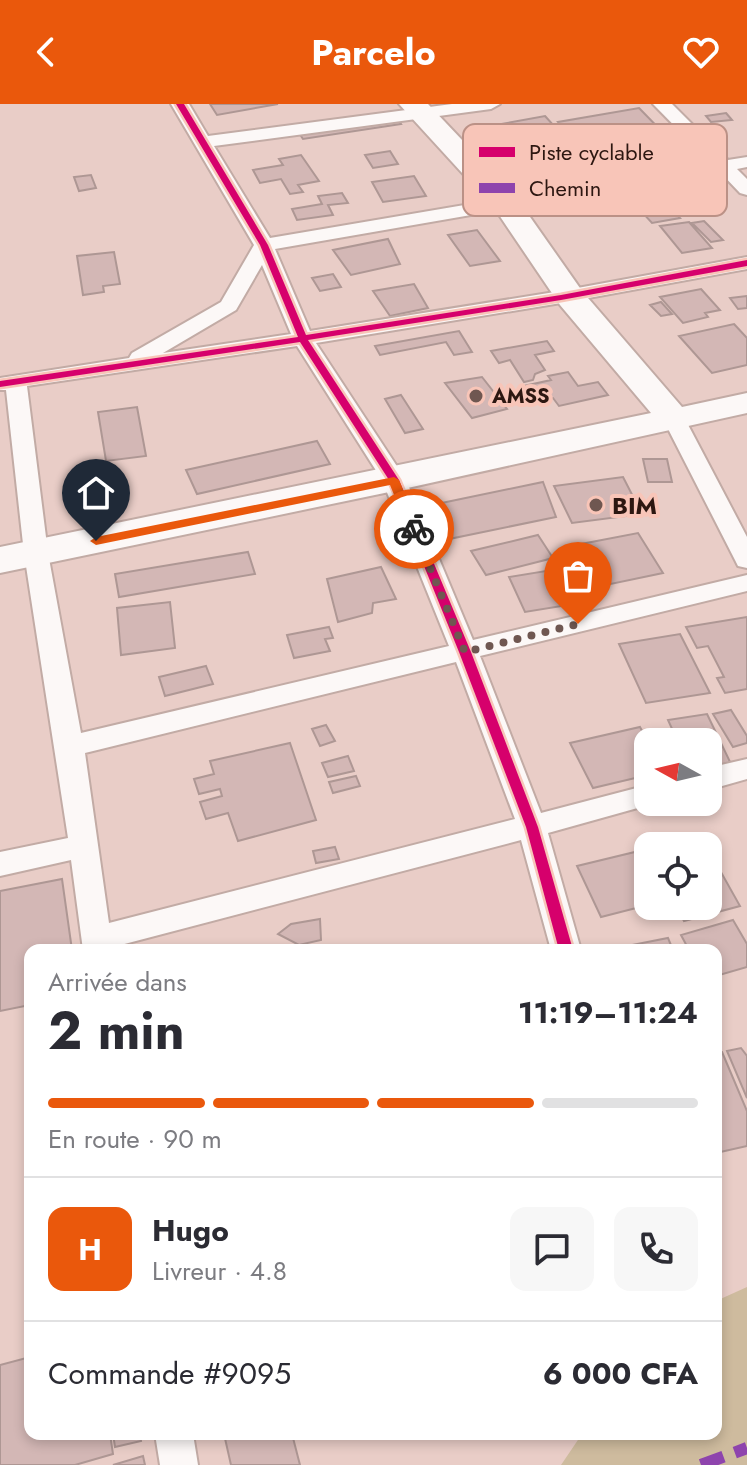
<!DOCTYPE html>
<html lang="fr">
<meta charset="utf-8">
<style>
:root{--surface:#fff;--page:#f7f7f7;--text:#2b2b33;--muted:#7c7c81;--line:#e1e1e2;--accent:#ea580c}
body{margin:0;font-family:Jost,sans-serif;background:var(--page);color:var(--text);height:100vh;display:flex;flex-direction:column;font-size:30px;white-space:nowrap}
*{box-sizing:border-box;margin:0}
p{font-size:26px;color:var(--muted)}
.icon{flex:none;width:44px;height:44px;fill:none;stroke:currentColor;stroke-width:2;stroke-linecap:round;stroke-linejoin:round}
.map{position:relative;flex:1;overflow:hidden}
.panel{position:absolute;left:24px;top:840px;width:698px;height:496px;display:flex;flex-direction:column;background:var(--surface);border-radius:16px;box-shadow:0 4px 12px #0003}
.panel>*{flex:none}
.needle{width:52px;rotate:278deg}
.controls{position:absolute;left:634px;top:624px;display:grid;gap:16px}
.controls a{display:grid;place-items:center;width:88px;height:88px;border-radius:16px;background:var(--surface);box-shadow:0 4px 12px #0003;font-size:40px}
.pin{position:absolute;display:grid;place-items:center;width:68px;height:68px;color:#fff;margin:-82px -34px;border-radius:50% 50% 50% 0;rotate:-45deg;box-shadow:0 0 8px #0007}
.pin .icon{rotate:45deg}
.courier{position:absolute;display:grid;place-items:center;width:80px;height:80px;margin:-40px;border:6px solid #ea580c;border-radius:50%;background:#fff;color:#222;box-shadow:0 2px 10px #0007}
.overview em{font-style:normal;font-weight:700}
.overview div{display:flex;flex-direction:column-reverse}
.overview{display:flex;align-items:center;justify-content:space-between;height:136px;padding:0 24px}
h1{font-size:52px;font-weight:700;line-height:60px}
.bar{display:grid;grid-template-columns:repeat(4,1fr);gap:12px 8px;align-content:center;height:96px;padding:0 24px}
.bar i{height:10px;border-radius:6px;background:var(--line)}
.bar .current{background:var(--accent)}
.bar p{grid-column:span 4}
.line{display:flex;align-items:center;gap:20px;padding:0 24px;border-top:2px solid var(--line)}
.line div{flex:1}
.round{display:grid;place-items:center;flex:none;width:84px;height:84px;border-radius:16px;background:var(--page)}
header{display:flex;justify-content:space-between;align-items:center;height:104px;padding:0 24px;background:var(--accent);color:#fff;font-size:36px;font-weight:700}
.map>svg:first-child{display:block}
.green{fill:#cebb9e}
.building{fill:#d3b7b5;stroke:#ae9794;stroke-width:2}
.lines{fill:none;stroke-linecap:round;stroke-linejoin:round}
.minor-casing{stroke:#c2aba5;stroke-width:4}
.primary-casing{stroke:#c2aba5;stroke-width:4}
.minor{fill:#fcf8f7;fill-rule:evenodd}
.primary{fill:#fcf8f7;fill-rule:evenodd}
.quiet{stroke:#8e44ad;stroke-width:12;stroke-dasharray:24 12;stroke-linecap:butt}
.cycleway-casing{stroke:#f8c5b8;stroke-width:5}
.cycleway{fill:#d6006c;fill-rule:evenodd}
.route{fill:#ea580c}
.done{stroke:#6f5751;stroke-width:8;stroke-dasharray:0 14.4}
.poi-dot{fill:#6f5751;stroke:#f8c5b8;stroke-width:3}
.labels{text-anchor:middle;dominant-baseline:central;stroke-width:8;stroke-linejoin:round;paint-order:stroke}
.far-poi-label{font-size:20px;font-weight:bold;fill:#2d1711;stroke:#f8c5b8;text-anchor:start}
.poi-label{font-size:24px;font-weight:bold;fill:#2d1711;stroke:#f8c5b8;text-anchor:start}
.key{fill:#f8c5b8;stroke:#bb9186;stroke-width:2}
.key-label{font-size:22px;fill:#2d1711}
</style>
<header><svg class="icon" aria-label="back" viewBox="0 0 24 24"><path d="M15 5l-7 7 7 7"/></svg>Parcelo<svg class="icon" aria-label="heart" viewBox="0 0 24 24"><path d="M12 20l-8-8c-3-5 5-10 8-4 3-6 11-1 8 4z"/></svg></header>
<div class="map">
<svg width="747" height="1361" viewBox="0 0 747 1361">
<rect width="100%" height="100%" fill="#e9cdc7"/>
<!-- green -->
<path class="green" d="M 747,1183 L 747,1361 L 561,1361 L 582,1330 L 716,1330 L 716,1197 Z"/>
<!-- building -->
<path class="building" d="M 210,0 L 278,0 L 217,11 Z
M 639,4 L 683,49 L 600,64 L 558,18 Z
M 726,9 L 732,16 L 711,18 L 706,12 Z
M 545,12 L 555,23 L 505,32 L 496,21 Z
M 396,13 L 401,20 L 303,35 L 299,29 Z
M 390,47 L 398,60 L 373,64 L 365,51 Z
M 301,51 L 319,77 L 298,81 L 303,88 L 290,90 L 281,75 L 260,79 L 253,66 L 283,61 L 279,55 Z
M 91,71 L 96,84 L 79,87 L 74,73 Z
M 414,72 L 426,92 L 383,98 L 372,78 Z
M 655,88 L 680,114 L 652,119 L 628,93 Z
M 342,89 L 348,99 L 328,101 L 333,111 L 297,116 L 292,105 L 322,100 L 318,92 Z
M 704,117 L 723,136 L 711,138 L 692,119 Z
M 689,118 L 712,144 L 682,149 L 660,122 Z
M 477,126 L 500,157 L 470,162 L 448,131 Z
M 388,135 L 400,160 L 351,171 L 333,146 Z
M 114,148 L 120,180 L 103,182 L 104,188 L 83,191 L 77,152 Z
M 333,170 L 341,183 L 320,187 L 312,174 Z
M 414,180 L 428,204 L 390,212 L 373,187 Z
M 701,185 L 720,206 L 705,209 L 708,213 L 683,219 L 660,193 Z
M 747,192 L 747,204 L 738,205 L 730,194 Z
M 661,198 L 672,210 L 661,212 L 650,201 Z
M 734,220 L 747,234 L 747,261 L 712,269 L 679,232 Z
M 459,227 L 472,248 L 454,251 L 446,238 L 380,251 L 375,242 Z
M 547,237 L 554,247 L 535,251 L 545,266 L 535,270 L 533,276 L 524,278 L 510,256 L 499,259 L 491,247 Z
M 568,268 L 578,282 L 598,278 L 608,291 L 559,302 L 553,294 L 536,298 L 524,282 L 551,276 L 548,272 Z
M 482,273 L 507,305 L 472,314 L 445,279 Z
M 401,291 L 423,325 L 405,329 L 385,295 Z
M 137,303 L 146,352 L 106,357 L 98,308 Z
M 317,337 L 330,360 L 197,390 L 186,366 Z
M 643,355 L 667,355 L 672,378 L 648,378 Z
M 623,373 L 642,410 L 572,419 L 554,382 Z
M 543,378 L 556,413 L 449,435 L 432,401 Z
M 638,429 L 663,469 L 606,481 L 581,440 Z
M 538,431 L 553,454 L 486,471 L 471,447 Z
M 248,448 L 255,470 L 119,493 L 115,470 Z
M 381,463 L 396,495 L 373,499 L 372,509 L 338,518 L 327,475 Z
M 558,465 L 574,500 L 525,508 L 509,473 Z
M 170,498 L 175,544 L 121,551 L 117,504 Z
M 747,513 L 747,585 L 725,589 L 717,574 L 724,573 L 708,542 L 697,544 L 686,523 Z
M 329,523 L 333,534 L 325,535 L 330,547 L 294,554 L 287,531 Z
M 680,530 L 710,589 L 646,599 L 619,540 Z
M 206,562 L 213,580 L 165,592 L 159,573 Z
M 731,606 L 747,632 L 747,639 L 733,643 L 713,610 Z
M 707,610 L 732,662 L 708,666 L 708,638 L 678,638 L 668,616 Z
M 326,621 L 335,637 L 320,642 L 312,625 Z
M 640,623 L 648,638 L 648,671 L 593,684 L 570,639 Z
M 290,639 L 316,716 L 238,737 L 228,709 L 206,715 L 200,698 L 222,692 L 220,685 L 199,690 L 194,675 L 214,670 L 210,657 Z
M 348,652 L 354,667 L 328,673 L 322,659 Z
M 356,672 L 360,682 L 333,689 L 329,678 Z
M 335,743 L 339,755 L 316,759 L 313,747 Z
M 708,745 L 740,802 L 684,817 L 676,802 L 708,802 Z
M 639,747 L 648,765 L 648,801 L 601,813 L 577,762 Z
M 62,775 L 72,846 L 30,846 L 30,901 L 0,907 L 0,787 Z
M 320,815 L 321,836 L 299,841 L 278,830 L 291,820 Z
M 733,816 L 747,840 L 747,863 L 716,872 L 716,846 L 689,846 L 681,831 Z
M 668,834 L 673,846 L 628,846 L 627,842 Z
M 741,944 L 747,952 L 747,994 L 727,947 Z
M 722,948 L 747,1007 L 747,1042 L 716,1049 L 716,949 Z
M 30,1253 L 30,1330 L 110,1330 L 113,1350 L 75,1361 L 0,1361 L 0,1261 Z
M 113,1330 L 140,1330 L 141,1337 L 115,1343 Z
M 224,1330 L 292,1330 L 300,1361 L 231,1361 Z
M 143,1352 L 145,1361 L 113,1361 Z"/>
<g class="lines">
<!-- minor casing -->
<g class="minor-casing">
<path id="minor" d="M 171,0 L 189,0 L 208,32 L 452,0 L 500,0 L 491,5 L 214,42 L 270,134 L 711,59 L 653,0 L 672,0 L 728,56 L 747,53 L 747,63 L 737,65 L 747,75 L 747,91 L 740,89 L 720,68 L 275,145 L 310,227 L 561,187 L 747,153 L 747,165 L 561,199 L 316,239 L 406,376 L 473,536 L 747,471 L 747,487 L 480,552 L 541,709 L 648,681 L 648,698 L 659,698 L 548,729 L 581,846 L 551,846 L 521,736 L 113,843 L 113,846 L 83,846 L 71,756 L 0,772 L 0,748 L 68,734 L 24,449 L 6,286 L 0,286 L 0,274 L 129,254 L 132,249 L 221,198 L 254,141 ZM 262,161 L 291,230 L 163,249 L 236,206 ZM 297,242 L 382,376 L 449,542 L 81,629 L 48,449 L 27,282 ZM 456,558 L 515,715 L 109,819 L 85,649 Z
M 674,308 L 685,315 L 747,433 L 747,464 L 738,462 L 735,456 L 663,315 Z
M 747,655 L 747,675 L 708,686 L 708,664 Z
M 155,1330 L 193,1330 L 198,1361 L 160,1361 Z"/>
</g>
<!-- primary casing -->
<g class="primary-casing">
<path id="primary" d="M 399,0 L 428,0 L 516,93 L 582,187 L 682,303 L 747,289 L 747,309 L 394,387 L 0,469 L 0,443 L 651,309 L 560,201 L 495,105 Z"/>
</g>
<!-- minor -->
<use href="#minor" class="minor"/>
<!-- primary -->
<use href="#primary" class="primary"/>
<!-- quiet -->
<path class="quiet" d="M 701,1361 L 747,1344"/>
<!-- cycleway casing -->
<g class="cycleway-casing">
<path id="cycleway" d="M 176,0 L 184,0 L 268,141 L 306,231 L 561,191 L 747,156 L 747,162 L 561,196 L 308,236 L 399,376 L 471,548 L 538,723 L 573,846 L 559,846 L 526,723 L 459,548 L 389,376 L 300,238 L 0,283 L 0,277 L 298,233 L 260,141 Z"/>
</g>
<!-- cycleway -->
<use href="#cycleway" class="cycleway"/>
</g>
<!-- route -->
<path class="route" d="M 394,373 L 399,376 L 420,425 L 418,428 L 408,425 L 390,381 L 96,441 L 90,437 L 96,433 Z"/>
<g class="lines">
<!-- done -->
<path class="done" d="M 414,425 L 465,548 L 578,520"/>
</g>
<!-- markers -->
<g class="poi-dot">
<circle cx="476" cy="292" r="8"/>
<circle cx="596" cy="401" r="8"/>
</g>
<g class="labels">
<!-- far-poi labels -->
<g class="far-poi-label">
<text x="492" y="292">AMSS</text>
</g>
<!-- poi labels -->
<g class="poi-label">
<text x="612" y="401">BIM</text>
</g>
</g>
<!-- legend -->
<rect x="463" y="20" width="264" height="92" rx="12" class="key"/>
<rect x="479" y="43" width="36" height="10" fill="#d6006c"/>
<rect x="479" y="79" width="36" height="10" fill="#8e44ad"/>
<g class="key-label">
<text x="529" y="56">Piste cyclable</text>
<text x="529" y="92">Chemin</text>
</g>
</svg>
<div class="controls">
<a><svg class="needle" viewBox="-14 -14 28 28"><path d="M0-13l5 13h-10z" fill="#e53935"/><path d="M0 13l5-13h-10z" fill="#7c7c81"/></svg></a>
<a><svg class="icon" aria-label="locate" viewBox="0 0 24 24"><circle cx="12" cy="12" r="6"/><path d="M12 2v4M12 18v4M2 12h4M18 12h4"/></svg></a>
</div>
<div class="pin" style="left:578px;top:520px;background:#ea580c"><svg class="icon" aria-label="bag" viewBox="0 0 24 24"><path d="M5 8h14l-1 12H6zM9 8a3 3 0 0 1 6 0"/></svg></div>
<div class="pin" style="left:96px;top:437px;background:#1f2937"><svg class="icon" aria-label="home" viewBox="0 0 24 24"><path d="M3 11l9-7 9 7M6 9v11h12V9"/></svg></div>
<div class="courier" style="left:414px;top:425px"><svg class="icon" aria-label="bike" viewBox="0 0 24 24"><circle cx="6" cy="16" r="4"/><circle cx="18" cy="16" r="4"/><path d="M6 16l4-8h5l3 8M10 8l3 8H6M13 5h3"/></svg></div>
<section class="panel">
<div class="overview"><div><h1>2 min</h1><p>Arrivée dans</p></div><em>11:19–11:24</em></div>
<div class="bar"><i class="current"></i><i class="current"></i><i class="current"></i><i></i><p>En route · 90 m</p></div>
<div class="line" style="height:144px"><b class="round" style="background:var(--accent);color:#fff">H</b><div><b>Hugo</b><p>Livreur · 4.8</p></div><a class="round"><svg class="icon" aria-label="chat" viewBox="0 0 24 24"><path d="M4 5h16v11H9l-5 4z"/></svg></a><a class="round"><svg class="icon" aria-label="phone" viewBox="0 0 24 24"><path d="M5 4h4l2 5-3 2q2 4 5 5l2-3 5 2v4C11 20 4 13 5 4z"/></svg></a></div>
<div class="line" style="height:104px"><div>Commande #9095</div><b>6 000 CFA</b></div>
</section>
</div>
